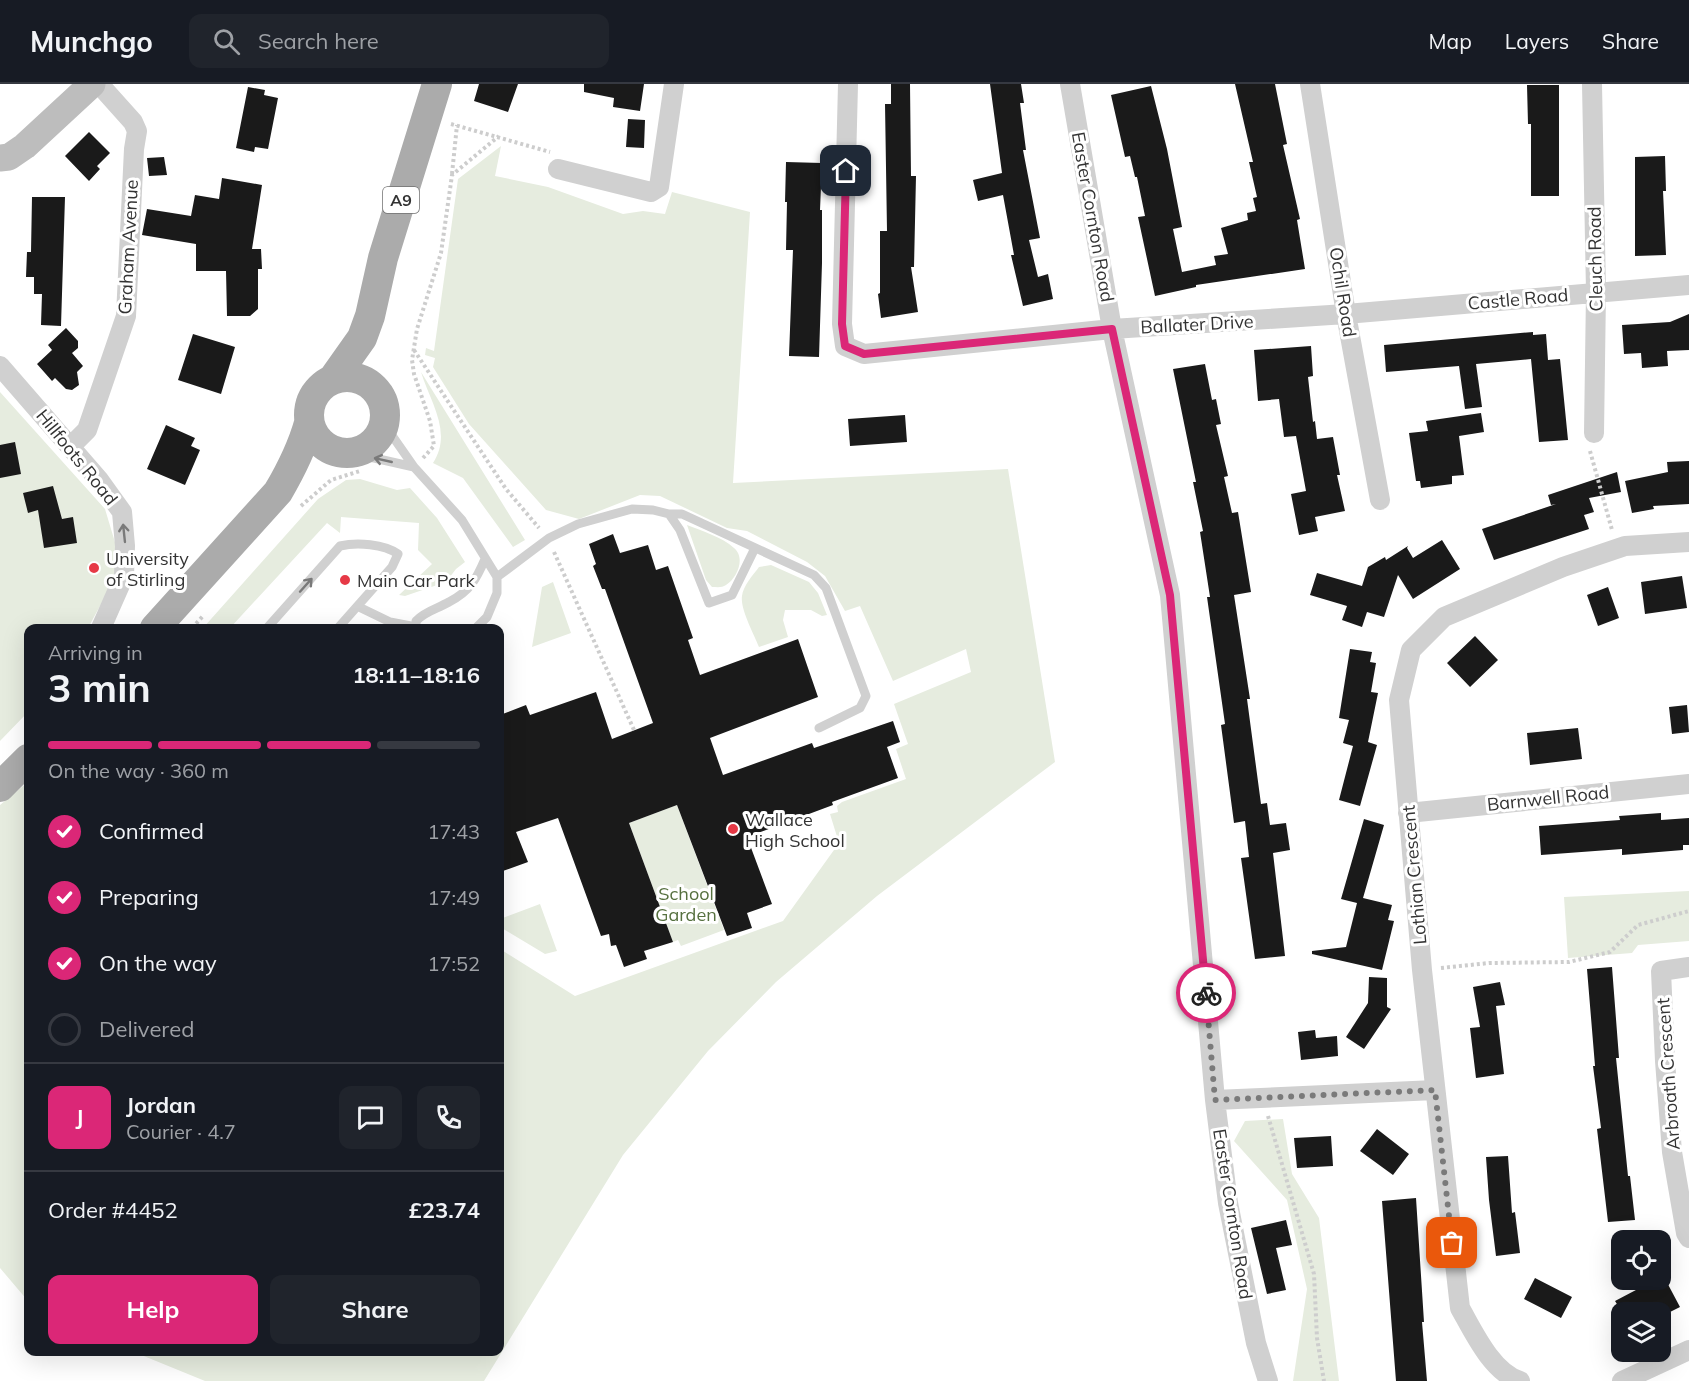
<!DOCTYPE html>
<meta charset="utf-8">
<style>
:root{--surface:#171b24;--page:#20242c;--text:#f1f3f6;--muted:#9ea1a6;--line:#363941;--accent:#db2777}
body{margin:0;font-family:Mulish,sans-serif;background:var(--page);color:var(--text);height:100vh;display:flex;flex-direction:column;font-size:22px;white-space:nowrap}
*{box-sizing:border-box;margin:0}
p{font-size:20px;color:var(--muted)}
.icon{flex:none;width:33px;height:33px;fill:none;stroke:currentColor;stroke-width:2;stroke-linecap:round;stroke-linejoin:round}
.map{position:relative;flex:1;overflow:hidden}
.panel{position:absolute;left:24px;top:540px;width:480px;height:732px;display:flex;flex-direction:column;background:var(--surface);border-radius:12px;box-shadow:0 6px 24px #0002}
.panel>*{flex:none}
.buttons{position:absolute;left:1611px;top:1146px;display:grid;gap:12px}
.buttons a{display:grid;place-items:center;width:60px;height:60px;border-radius:12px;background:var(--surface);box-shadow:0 6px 24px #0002;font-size:30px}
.pin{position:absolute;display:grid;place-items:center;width:51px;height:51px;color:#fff;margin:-26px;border-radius:12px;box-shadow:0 3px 9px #0006}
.courier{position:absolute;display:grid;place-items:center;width:60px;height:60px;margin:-30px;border:4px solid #db2777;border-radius:50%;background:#fff;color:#222;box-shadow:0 2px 8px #0007}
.summary em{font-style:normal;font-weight:700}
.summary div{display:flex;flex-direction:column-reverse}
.summary{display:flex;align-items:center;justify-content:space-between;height:102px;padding:0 24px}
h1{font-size:39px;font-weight:700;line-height:45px}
.bar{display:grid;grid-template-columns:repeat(4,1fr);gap:9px 6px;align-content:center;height:72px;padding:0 24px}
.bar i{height:8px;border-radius:4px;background:var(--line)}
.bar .active{background:var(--accent)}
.bar p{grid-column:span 4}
.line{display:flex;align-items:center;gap:15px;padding:0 24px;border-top:2px solid var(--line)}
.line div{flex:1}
.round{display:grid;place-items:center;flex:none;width:63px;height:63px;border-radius:12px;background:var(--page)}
ol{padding:0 24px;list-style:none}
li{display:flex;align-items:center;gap:18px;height:66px}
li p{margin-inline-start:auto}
li .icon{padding:6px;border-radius:50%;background:var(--accent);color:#fff;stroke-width:4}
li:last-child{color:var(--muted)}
li i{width:33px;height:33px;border:3px solid var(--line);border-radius:50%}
.cta{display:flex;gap:12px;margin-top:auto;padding:12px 24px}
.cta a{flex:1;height:69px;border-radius:12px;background:var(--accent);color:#fff;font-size:24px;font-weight:700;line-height:69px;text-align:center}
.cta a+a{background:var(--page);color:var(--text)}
header{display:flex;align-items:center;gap:36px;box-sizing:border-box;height:84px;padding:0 30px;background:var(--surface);border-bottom:2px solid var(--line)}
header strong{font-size:28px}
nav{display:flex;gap:33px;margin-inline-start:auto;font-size:21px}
.search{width:420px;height:54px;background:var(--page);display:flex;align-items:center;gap:15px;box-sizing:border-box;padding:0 21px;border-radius:12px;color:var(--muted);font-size:22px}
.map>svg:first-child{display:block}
.green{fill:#e6ecdf}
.building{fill:#1a1a1a}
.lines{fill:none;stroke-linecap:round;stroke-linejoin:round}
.path{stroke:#cdcdcd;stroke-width:4;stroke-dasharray:3 3;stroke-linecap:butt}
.lane{stroke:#d0d0d0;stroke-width:9}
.street{stroke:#d0d0d0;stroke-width:20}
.secondary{stroke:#bdbdbd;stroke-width:27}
.primary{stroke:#ababab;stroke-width:30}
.oneway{stroke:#7a7a7a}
.done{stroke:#7a7a7a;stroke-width:6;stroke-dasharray:0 10.8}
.route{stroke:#db2777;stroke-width:8}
.poi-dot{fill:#e63946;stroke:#fff;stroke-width:2}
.labels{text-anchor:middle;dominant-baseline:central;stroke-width:6;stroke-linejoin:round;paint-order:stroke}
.shield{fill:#fff;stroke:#707070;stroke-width:1.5}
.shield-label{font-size:16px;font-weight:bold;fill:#333}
.street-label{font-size:18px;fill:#333;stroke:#fff}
.poi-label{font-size:18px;fill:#333;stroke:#fff;text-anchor:start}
.park-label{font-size:18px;fill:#56703f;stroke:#fff}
</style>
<header>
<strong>Munchgo</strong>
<div class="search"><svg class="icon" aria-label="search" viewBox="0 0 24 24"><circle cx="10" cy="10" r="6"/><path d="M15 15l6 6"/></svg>Search here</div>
<nav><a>Map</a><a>Layers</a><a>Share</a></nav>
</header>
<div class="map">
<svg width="1689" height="1297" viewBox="0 0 1689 1297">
<rect width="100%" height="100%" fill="#fff"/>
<!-- green -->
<path class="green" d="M 501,62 L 495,92 L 548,103 L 623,130 L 643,127 L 665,130 L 672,108 L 750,128 L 733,399 L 1008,385 L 1055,678 L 877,812 L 776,898 L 708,967 L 623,1071 L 484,1297 L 205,1297 L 134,1268 L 500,1268 L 500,865 L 575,912 L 783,837 L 839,759 L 830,730 L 838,728 L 837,722 L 842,718 L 906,695 L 896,665 L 908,660 L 894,620 L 971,588 L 966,565 L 893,597 L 860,522 L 845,527 L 825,492 L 807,478 L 747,447 L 727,444 L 660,412 L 640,411 L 579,435 L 546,426 L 469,340 L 433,283 L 435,274 L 425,271 L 426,264 L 434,267 L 458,95 Z
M 421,288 L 525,456 L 513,463 L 463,394 L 433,379 C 453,348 430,318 421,288 Z
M 0,308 L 105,425 L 117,465 L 119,487 L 88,544 L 28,544 L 28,628 L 0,657 Z
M 360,395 L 397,406 L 410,404 L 437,434 L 465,478 L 456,485 L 446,498 L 405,512 L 399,511 L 432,480 L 418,466 L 419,439 L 341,433 L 340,449 L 327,439 L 230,544 L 203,544 L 318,415 L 346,396 Z
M 687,441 C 702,447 722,453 734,464 C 746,474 737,494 726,501 C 722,504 717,503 712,503 L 706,496 Z
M 771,481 L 809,498 L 818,509 L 827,531 L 822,532 L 811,526 L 785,526 L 783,536 L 788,553 L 759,563 C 754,550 740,525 742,512 C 743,502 753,491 759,483 Z
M 553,498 L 571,549 L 532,563 L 542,503 Z
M 28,698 L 28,1217 L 0,1184 L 0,721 Z
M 677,721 L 724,846 L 681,862 L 678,856 L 673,858 L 629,739 Z
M 1689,807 L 1689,857 L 1638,861 L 1632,869 L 1568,874 L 1564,813 Z
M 540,820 L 557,867 L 545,870 L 500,843 L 500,835 Z
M 1283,1035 L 1292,1090 L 1319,1134 L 1339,1297 L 1293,1297 L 1307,1205 L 1287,1116 L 1234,1057 L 1245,1037 Z"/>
<!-- building -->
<path class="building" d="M 479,0 L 518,0 L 508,28 L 474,17 Z
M 584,0 L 644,0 L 640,27 L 613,23 L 614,14 L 584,8 Z
M 891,0 L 910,0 L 911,92 L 916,92 L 914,183 L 911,183 L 918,228 L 881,234 L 878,210 L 880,209 L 880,147 L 887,147 L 885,20 L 891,20 Z
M 990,0 L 1021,0 L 1024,19 L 1020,19 L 1026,66 L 1023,66 L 1040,154 L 1029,156 L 1038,193 L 1048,190 L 1053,215 L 1023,222 L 1011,171 L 1014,171 L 1003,111 L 978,117 L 973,96 L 1002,89 Z
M 1235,0 L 1275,0 L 1287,60 L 1283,61 L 1300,135 L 1297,136 L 1305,185 L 1196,201 L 1196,203 L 1155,212 L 1138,133 L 1145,132 L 1137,93 L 1135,93 L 1130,72 L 1125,73 L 1111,11 L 1151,2 L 1167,65 L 1182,143 L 1173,145 L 1182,188 L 1216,181 L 1214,172 L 1228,170 L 1221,144 L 1248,136 L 1247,129 L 1256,127 L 1253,114 L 1257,113 L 1249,78 L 1253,78 Z
M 1527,1 L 1559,1 L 1559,112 L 1531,112 L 1531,40 L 1528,40 Z
M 248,3 L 265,6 L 264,11 L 278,14 L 268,65 L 255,63 L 254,68 L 236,64 Z
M 628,35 L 645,36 L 644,64 L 626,63 Z
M 89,48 L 110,69 L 97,82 L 100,85 L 89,97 L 65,72 Z
M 1665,72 L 1666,107 L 1663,107 L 1666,171 L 1635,172 L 1635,73 Z
M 164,73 L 167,91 L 149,92 L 147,74 Z
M 786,78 L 822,79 L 820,126 L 822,126 L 822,179 L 819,273 L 789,272 L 793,166 L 786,166 L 787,118 L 785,118 Z
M 222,94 L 262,101 L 252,165 L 261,165 L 262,185 L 258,185 L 258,225 L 250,232 L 227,232 L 226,187 L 196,187 L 196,160 L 142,151 L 147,125 L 191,132 L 195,111 L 219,115 Z
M 32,113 L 65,113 L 61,242 L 41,241 L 42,210 L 34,210 L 34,193 L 26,193 L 27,168 L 31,168 Z
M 1689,230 L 1689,266 L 1667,267 L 1668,282 L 1642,284 L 1641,269 L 1624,270 L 1622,241 L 1670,238 Z
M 66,244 L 78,257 L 78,264 L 72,269 L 83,282 L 77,288 L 79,301 L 72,306 L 66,305 L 55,294 L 52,297 L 37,280 L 52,266 L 48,261 Z
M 1533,248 L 1533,251 L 1546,250 L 1548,276 L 1560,275 L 1568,356 L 1539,358 L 1531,275 L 1476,280 L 1482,323 L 1465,325 L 1459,282 L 1386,288 L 1384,261 Z
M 193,250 L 235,263 L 221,310 L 178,296 Z
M 1311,262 L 1313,292 L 1308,293 L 1313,338 L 1315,337 L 1317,355 L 1333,353 L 1340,391 L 1337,391 L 1345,427 L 1315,433 L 1318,447 L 1299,451 L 1291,410 L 1306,407 L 1296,352 L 1284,353 L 1279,315 L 1258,317 L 1254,266 Z
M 1205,280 L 1212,316 L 1216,315 L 1221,340 L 1216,341 L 1228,392 L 1224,393 L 1232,429 L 1238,428 L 1251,508 L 1234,511 L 1250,615 L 1247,615 L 1261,720 L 1267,719 L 1270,741 L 1286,739 L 1290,766 L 1273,769 L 1285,872 L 1255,875 L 1241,774 L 1249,773 L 1245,737 L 1234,739 L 1221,641 L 1225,640 L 1207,513 L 1210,513 L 1200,448 L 1203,447 L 1193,398 L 1196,398 L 1173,285 Z
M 1481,329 L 1484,348 L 1459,352 L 1464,391 L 1452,392 L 1452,400 L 1421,404 L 1420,397 L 1416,397 L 1409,349 L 1428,347 L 1426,337 Z
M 905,331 L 907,358 L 850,362 L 848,335 Z
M 166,341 L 195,354 L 191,362 L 200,366 L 185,401 L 147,385 Z
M 15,358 L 21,390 L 0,394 L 0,361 Z
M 1689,377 L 1689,420 L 1653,422 L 1654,425 L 1632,429 L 1625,397 L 1668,388 L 1667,378 Z
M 1617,388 L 1621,408 L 1589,414 L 1594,428 L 1584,431 L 1589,445 L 1494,476 L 1482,445 L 1556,420 L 1551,421 L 1548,411 Z
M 53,402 L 62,435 L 73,433 L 77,459 L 44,464 L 38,426 L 28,429 L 23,409 Z
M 613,450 L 620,469 L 648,461 L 656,486 L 668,482 L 693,554 L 688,556 L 700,591 L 798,555 L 818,613 L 710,654 L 723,691 L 812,659 L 814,664 L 893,637 L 900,658 L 887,663 L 898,694 L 832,718 L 833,721 L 747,753 L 772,820 L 747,829 L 752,844 L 727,852 L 677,721 L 629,739 L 673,858 L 644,867 L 647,875 L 624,883 L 616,861 L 611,862 L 609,850 L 601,852 L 558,734 L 516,748 L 528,778 L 500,788 L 500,631 L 526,621 L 530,631 L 596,608 L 612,655 L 653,639 L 605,505 L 602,505 L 593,482 L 596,480 L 589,460 Z
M 1442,456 L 1460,485 L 1413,515 L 1398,491 L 1384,533 L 1367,528 L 1362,543 L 1342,536 L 1347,522 L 1310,511 L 1317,489 L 1362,502 L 1368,483 L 1385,473 L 1386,476 L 1408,462 L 1407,464 L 1413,474 Z
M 1682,492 L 1687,524 L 1645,530 L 1641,498 Z
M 1608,503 L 1619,534 L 1598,542 L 1587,511 Z
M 1475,552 L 1498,576 L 1470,603 L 1447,579 Z
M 1350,565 L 1372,568 L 1370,578 L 1376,579 L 1371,608 L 1378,609 L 1368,658 L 1377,661 L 1360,722 L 1339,716 L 1353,662 L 1343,659 L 1349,636 L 1339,634 Z
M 1687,621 L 1689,648 L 1672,650 L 1669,623 Z
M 1578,644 L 1582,675 L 1530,681 L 1527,649 Z
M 1661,729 L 1661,736 L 1689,734 L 1689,761 L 1683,761 L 1683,766 L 1622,771 L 1622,765 L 1541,771 L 1539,742 L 1620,736 L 1619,732 Z
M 1364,735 L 1384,741 L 1363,814 L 1392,821 L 1388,836 L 1394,837 L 1382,886 L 1312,870 L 1312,867 L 1346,863 L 1357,819 L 1341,815 Z
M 1612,883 L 1619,974 L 1616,974 L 1628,1092 L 1630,1092 L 1635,1136 L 1608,1138 L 1597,1045 L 1601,1044 L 1593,982 L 1595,982 L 1587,885 Z
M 1369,893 L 1387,894 L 1387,923 L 1391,925 L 1364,965 L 1346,953 L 1368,919 Z
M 1500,898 L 1505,921 L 1496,922 L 1504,990 L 1476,994 L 1470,944 L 1480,943 L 1473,903 Z
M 1315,946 L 1316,954 L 1337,952 L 1338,972 L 1301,976 L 1298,948 Z
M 1377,1045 L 1409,1070 L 1393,1091 L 1360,1067 Z
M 1331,1052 L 1333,1082 L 1297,1084 L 1294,1054 Z
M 1508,1072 L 1512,1129 L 1515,1128 L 1520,1169 L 1496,1172 L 1489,1116 L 1486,1073 Z
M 1416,1114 L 1424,1238 L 1422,1238 L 1427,1297 L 1396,1297 L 1382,1117 Z
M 1286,1136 L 1292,1161 L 1276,1164 L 1286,1206 L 1267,1210 L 1251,1144 Z
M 1663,1191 L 1680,1223 L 1670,1228 L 1622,1228 L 1615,1217 L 1655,1196 L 1660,1196 L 1660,1192 Z
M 1535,1194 L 1572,1213 L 1561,1234 L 1524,1215 Z"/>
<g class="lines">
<!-- path -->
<path class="path" d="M 451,40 L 550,68
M 452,90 L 457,41
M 414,266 L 506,405 L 539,444
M 1590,367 L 1612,446
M 423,374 L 434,362 L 430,337 L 414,290 L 412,276 L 417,245 L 441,169 L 452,91 L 499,52
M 301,422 L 331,396 L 360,387
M 554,468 L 634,646
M 192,544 L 204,531
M 1441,884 L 1489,879 L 1569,878 L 1610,868 L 1638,841 L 1689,827
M 1268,1032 L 1314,1190 L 1317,1254 L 1324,1297"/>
<!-- lane -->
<path class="lane" d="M 384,340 L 414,383 L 462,436 L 497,493 L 497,509 L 487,533 L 476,544
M 352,369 L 414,383
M 669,430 L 682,430 L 814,491 L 826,504 L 866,612 L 860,624 L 819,644
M 497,493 L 549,454 L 578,440 L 632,425 L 653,426 L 669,430 L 680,446 L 709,519 L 732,511 L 755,464
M 359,523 L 390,538 L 416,543
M 267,544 L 340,462 C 357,458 384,460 398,470 L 392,483 L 338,544
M 416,544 L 416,537 C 425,527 437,525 449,518 C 470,507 476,496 485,475"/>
<!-- street -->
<path class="street" d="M 848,0 L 842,240 L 845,262 L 864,270 L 1112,245 L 1346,230 L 1689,201
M 1070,0 L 1112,245 L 1170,511 L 1215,1016 L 1228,1119 L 1256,1259 L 1268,1297
M 1310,0 L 1346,230 L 1380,416
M 1592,0 L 1596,208 L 1594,349
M 558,85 L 651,108 L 659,103 L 674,0
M 0,282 L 99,396 L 122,428 L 125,462 L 124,492 L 101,544
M 70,363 L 87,346 L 126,232 L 134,65 L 137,47 L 133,38 L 99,0
M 1408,729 L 1689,700
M 1689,883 L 1661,887 L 1665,977 L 1672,1068 L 1686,1149 L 1689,1154
M 1215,1016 L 1435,1006
M 1520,1297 C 1492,1288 1474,1249 1460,1224 L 1422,886 L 1399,616 L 1411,566 L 1444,533 L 1563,483 L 1625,462 L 1689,458
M 1622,1297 L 1689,1266"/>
<!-- secondary -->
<path class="secondary" d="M 0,74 L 9,73 L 25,62 L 92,0"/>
<!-- primary -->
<path class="primary" d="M309 331a38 38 0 1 1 76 0a38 38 0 1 1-76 0Z
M 333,295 L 362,254 L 370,232 L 383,174 L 437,0
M 155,544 L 278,408 C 291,386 302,364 309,339
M 0,703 L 28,675"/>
</g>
<!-- one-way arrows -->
<defs><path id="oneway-shaft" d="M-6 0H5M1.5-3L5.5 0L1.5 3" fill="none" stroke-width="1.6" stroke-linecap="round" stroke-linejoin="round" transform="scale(1.5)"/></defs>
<g class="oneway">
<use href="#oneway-shaft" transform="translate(383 376) rotate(-167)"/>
<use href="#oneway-shaft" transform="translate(124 449) rotate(-96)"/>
<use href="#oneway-shaft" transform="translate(306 501) rotate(-48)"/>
</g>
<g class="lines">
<!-- done -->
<path class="done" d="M 1206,909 L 1215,1016 L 1435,1006 L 1452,1159"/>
<!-- route -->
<path class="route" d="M 846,87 L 842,240 L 845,262 L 864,270 L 1112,245 L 1170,511 L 1206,909"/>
</g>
<!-- markers -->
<g class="poi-dot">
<circle cx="94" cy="484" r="6"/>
<circle cx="345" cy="496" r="6"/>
<circle cx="733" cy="745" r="6"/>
</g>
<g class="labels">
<!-- shield labels -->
<rect class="shield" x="383" y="103" width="36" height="26" rx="4.5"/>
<g class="shield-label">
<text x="401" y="116">A9</text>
</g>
<!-- street labels -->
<g class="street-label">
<text transform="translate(1093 133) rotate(80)">Easter Cornton Road</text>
<text transform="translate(128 163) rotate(-87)">Graham Avenue</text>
<text transform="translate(1595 175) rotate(-91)">Cleuch Road</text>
<text transform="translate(1343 208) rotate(81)">Ochil Road</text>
<text transform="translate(1518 215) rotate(-5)">Castle Road</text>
<text transform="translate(1197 240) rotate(-3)">Ballater Drive</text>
<text transform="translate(77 373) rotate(51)">Hillfoots Road</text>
<text transform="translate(1548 714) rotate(-6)">Barnwell Road</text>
<text transform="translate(1414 791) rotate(-95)">Lothian Crescent</text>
<text transform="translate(1668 990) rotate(-94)">Arbroath Crescent</text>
<text transform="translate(1233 1130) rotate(81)">Easter Cornton Road</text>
</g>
<!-- poi labels -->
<g class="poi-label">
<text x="106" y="474">University<tspan x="106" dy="21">of Stirling</tspan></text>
<text x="357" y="496">Main Car Park</text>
<text x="745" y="735">Wallace<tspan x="745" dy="21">High School</tspan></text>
</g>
<!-- park labels -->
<g class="park-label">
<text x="686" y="809">School<tspan x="686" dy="21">Garden</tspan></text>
</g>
</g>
</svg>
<div class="buttons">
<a><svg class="icon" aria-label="locate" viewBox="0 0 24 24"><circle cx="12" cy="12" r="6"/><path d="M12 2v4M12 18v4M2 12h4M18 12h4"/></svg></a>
<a><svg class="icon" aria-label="layers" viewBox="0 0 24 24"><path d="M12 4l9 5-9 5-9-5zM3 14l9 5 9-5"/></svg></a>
</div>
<div class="pin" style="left:1452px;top:1159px;background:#ea580c"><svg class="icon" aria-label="bag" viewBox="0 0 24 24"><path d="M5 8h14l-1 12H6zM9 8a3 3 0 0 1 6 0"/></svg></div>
<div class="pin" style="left:846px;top:87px;background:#1f2937"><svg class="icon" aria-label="home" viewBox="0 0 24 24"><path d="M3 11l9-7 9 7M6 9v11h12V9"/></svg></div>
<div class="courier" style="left:1206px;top:909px"><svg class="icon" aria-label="bike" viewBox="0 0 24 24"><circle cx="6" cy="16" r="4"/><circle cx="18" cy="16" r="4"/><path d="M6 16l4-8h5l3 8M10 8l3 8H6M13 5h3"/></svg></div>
<section class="panel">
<div class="summary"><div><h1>3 min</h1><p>Arriving in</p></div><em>18:11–18:16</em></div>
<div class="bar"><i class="active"></i><i class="active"></i><i class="active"></i><i></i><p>On the way · 360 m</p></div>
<ol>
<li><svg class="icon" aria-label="check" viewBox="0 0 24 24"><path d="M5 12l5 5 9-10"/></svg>Confirmed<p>17:43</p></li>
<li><svg class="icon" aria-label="check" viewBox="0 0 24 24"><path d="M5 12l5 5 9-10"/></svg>Preparing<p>17:49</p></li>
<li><svg class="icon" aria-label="check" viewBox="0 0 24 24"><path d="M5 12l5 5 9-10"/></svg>On the way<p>17:52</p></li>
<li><i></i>Delivered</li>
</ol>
<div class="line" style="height:108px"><b class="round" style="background:var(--accent);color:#fff">J</b><div><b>Jordan</b><p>Courier · 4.7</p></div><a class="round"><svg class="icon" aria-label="chat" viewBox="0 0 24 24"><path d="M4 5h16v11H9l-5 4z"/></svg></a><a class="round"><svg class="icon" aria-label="phone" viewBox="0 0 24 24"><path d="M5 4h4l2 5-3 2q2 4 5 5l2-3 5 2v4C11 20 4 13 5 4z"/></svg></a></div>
<div class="line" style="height:78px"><div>Order #4452</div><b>£23.74</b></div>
<div class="cta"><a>Help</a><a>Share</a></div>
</section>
</div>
